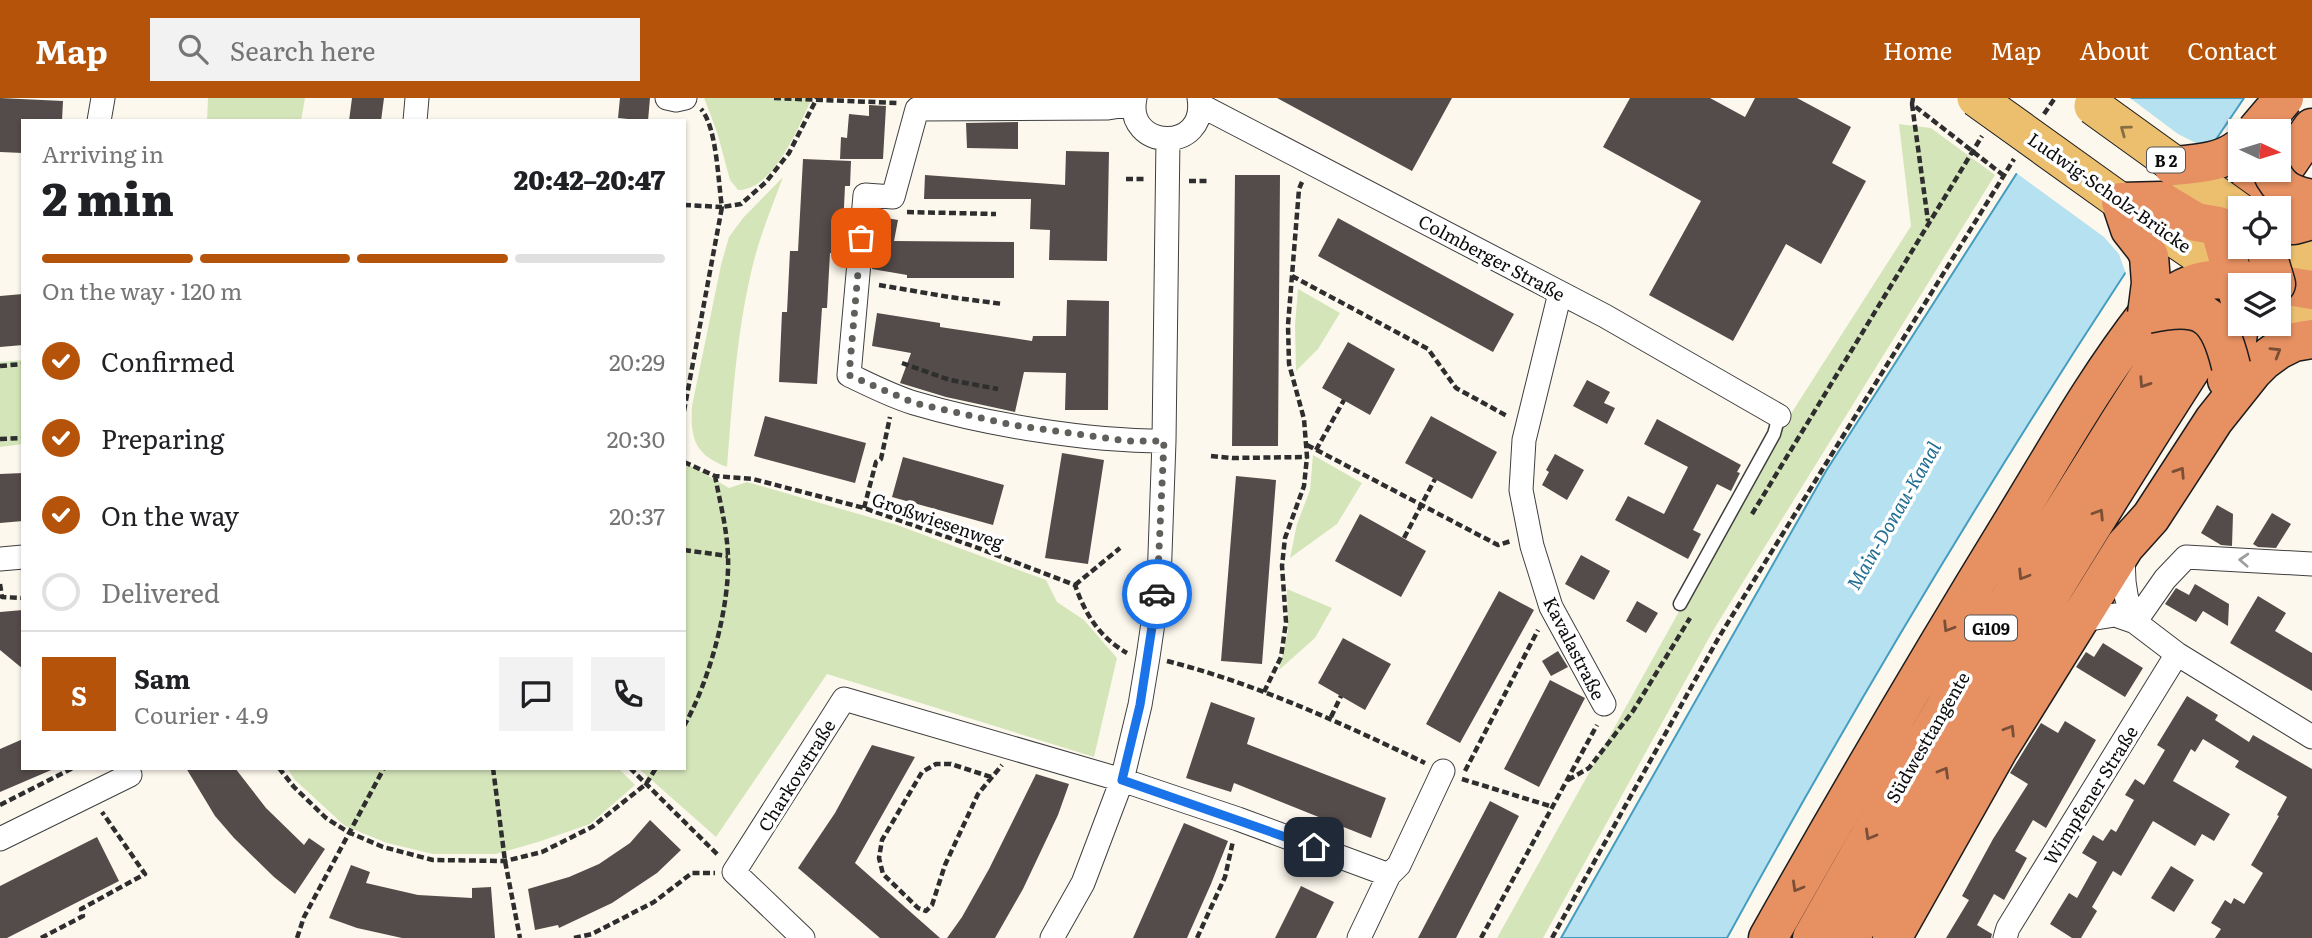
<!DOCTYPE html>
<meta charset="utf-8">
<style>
:root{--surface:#fff;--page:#f2f2f2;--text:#202124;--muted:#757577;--line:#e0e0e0;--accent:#b45309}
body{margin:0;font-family:Literata,serif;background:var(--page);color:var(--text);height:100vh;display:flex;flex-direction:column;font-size:26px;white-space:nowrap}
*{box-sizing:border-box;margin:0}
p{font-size:23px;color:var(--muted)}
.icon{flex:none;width:38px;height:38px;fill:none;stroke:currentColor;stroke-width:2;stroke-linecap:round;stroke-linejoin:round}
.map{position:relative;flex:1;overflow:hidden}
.details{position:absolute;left:21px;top:21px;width:665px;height:651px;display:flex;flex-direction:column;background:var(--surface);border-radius:0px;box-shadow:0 2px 5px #0004}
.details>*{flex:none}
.needle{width:46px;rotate:94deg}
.tools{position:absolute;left:2228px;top:21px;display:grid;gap:14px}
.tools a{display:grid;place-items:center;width:63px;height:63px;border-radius:0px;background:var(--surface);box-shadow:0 2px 5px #0004;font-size:35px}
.pin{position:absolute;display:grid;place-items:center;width:60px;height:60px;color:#fff;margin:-30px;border-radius:14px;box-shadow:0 4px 10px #0006}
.courier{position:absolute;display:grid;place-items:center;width:70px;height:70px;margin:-35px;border:5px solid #1a73e8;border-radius:50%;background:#fff;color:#222;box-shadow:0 2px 9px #0007}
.summary em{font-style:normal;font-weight:800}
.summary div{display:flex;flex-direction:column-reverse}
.summary{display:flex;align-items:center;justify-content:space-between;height:119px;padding:0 21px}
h1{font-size:46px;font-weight:800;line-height:52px}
.bar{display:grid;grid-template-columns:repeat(4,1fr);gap:10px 7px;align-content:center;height:84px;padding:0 21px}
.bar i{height:9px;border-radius:5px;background:var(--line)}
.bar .active{background:var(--accent)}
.bar p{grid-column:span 4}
.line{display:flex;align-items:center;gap:18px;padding:0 21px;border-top:2px solid var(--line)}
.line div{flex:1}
.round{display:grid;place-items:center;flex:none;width:74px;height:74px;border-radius:0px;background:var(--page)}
ol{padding:0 21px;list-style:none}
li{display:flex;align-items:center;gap:21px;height:77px}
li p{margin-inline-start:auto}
li .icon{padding:7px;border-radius:50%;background:var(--accent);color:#fff;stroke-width:4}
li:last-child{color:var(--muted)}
li i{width:38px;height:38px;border:4px solid var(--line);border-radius:50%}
header{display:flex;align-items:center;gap:42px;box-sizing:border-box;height:98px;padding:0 35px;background:var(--accent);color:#fff}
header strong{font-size:33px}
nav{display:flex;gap:38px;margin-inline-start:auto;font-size:24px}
.search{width:490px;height:63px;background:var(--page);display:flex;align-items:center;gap:18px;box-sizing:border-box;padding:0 24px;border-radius:0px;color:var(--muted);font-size:26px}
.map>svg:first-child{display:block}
.green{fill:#d5e5ba}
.water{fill:#b6e1f0;stroke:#449dc1;stroke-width:2}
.pier{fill:#fdf8ed}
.building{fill:#544c4a}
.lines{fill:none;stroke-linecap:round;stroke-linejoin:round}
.lane-casing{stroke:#3f3f3f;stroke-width:15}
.street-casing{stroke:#3f3f3f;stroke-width:25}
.primary-casing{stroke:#1d1d1d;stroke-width:39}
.highway-casing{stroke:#1d1d1d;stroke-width:41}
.path{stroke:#2e2e2e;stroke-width:4.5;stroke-dasharray:7 3.5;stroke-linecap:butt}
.lane{stroke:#fff;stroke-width:12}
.street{stroke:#fff;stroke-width:23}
.primary{stroke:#ecbf6f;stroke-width:37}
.highway{stroke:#e79062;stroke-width:38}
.primary-bridge-casing{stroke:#1d1d1d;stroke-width:39;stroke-linecap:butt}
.highway-bridge-casing{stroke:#1d1d1d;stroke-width:41;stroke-linecap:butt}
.primary-bridge{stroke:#ecbf6f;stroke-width:37}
.highway-bridge{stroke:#e79062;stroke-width:38}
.oneway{stroke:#876e42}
.oneway2{stroke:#7a4e37}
.oneway3{stroke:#9e9e9e}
.done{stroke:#605f5b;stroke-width:7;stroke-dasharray:0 12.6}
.route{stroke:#1a73e8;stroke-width:9}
.labels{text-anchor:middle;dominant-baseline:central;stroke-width:7;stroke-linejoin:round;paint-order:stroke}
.shield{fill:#fff;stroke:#555;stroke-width:2}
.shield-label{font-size:16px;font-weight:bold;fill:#0c0c0c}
.street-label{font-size:18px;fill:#0c0c0c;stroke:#fff}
.water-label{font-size:19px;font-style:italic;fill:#216e92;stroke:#fff}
</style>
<header>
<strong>Map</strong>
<div class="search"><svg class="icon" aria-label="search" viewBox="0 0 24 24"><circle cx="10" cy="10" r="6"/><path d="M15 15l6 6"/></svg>Search here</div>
<nav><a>Home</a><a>Map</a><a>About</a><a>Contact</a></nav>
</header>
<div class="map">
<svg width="2312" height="840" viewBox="0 0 2312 840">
<rect width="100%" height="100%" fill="#fdf8ed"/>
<!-- green -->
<path class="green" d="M 208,0 L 305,0 L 301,23 L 207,23 Z
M 704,0 L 812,0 C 799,28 774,92 738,92 L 730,82 L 717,34 Z
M 1899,26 L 1931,30 L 1995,77 L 1714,531 L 1543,840 L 1497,840 L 1778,336 L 1911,128 Z
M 783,79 C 774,104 763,130 756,155 C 737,225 733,297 727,369 C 695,357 690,341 692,308 L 721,167 L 729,139 L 743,120 Z
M 1298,191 L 1340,215 L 1318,251 L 1296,273 L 1295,227 Z
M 23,262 L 23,346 L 0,349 L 0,264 Z
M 1313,357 L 1362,385 L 1337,426 L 1290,460 L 1297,426 L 1310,392 Z
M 684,364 L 729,390 L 747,384 L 897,427 L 1046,482 L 1057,504 L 1084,522 L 1117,560 L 1094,659 L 827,576 L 716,739 L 638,670 L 684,670 Z
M 1287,491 L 1332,510 L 1315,540 L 1279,572 L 1288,533 Z
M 287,670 L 618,670 L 635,687 L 590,726 L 538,744 L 496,756 L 433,756 L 387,745 L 345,728 L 295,682 Z"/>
<!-- water -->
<path class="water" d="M 2065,0 L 2244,0 C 2204,60 2162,119 2122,180 C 1982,394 1850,615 1727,840 L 1561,840 L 1826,373 Z"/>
<!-- pier -->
<path class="pier" d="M 2061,0 L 2130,0 L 2178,36 L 2198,46 L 2218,45 L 2127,179 L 2119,156 L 2104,139 L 2015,74 Z"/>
<!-- building -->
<path class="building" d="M 0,0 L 63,3 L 62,23 L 23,23 L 23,55 L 0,54 Z
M 352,0 L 384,0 L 381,23 L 349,23 Z
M 620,0 L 650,0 L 648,23 L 618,20 Z
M 1277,0 L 1452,0 L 1412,73 Z
M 1630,0 L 1710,0 L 1745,19 L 1755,0 L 1797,0 L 1851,29 L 1832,65 L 1866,83 L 1821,166 L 1786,146 L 1733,243 L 1649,197 L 1701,103 L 1603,49 Z
M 869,7 L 886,8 L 883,61 L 840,61 L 841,39 L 847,40 L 849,16 L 869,18 Z
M 1018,24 L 1018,51 L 967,50 L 966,25 Z
M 1066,53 L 1109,54 L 1107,163 L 1049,162 L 1050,132 L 1030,131 L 1031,101 L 924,101 L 925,77 L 1065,87 Z
M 803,61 L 851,63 L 850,88 L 845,88 L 843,130 L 840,130 L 839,155 L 830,155 L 827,210 L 822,210 L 817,286 L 779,284 L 782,214 L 787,214 L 790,153 L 798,153 Z
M 1235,77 L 1280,77 L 1278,348 L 1232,348 Z
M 881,119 L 898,122 L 894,143 L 1014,144 L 1014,180 L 907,180 L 907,177 L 872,171 Z
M 1338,120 L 1514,216 L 1493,254 L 1318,158 Z
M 23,196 L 23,247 L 0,249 L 0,198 Z
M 1067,202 L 1109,203 L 1108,312 L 1065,312 L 1066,275 L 1024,274 L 1015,314 L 946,299 L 900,285 L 911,255 L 872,248 L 877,215 L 940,225 L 940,229 L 1032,243 L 1033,238 L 1066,238 Z
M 1348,244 L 1395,271 L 1370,317 L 1322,290 Z
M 1587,282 L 1610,294 L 1604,305 L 1615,310 L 1607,326 L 1573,308 Z
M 765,318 L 866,345 L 855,385 L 754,358 Z
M 1431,318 L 1497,354 L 1472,401 L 1405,365 Z
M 1657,321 L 1741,367 L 1737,374 L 1740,375 L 1731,393 L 1717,386 L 1693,432 L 1701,436 L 1688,461 L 1615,422 L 1628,398 L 1664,416 L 1688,369 L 1644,346 Z
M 1062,355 L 1104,362 L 1088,466 L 1045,460 Z
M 1555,356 L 1584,372 L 1567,402 L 1542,387 L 1549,374 L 1546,372 Z
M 903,359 L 1004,387 L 993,427 L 892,399 Z
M 23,375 L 23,423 L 0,425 L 0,376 Z
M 1236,378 L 1276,382 L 1262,566 L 1221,563 Z
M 2217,407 L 2233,416 L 2232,448 L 2221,447 L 2201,435 Z
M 2272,415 L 2291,426 L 2276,450 L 2258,449 L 2253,446 Z
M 1360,416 L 1426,453 L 1401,499 L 1335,463 Z
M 1581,457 L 1610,473 L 1594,502 L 1565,486 Z
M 2195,486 L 2229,506 L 2228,528 L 2203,513 L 2196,524 L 2165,506 L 2176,490 L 2189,497 Z
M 1499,493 L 1534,512 L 1460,645 L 1426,626 Z
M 2258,498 L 2286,515 L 2275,533 L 2312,555 L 2312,593 L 2230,545 Z
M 1637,503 L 1658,515 L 1646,535 L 1626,523 Z
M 23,512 L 23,571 L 0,552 L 0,514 Z
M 1343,540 L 1391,566 L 1365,612 L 1318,585 Z
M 2103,545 L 2143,570 L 2125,599 L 2076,569 L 2086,554 L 2094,559 Z
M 1558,553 L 1568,569 L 1551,578 L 1542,563 Z
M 1550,582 L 1585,600 L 1539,689 L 1504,671 Z
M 2187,598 L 2218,617 L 2215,622 L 2249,644 L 2253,637 L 2312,671 L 2312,840 L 2215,840 L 2221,831 L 2211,825 L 2225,802 L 2231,806 L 2234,800 L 2244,806 L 2263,775 L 2251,767 L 2279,718 L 2277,717 L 2287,699 L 2235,669 L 2239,663 L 2203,641 L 2195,654 L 2191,651 L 2173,683 L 2230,716 L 2214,743 L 2202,736 L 2195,748 L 2153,723 L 2121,778 L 2113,773 L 2092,809 L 2097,813 L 2081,840 L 2072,840 L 2050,826 L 2069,795 L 2077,800 L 2097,764 L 2082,755 L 2093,737 L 2103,743 L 2111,731 L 2116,734 L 2134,702 L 2125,697 L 2135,681 L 2144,687 L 2165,652 L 2157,647 Z
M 1211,604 L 1255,620 L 1247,646 L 1386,700 L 1371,740 L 1234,685 L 1231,694 L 1186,680 Z
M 2065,623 L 2096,642 L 2046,730 L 2033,722 L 2015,753 L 2027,760 L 2004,802 L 1994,796 L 1977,827 L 1992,836 L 1991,840 L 1946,840 L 1969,802 L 1962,798 L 1993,741 L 2028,686 L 2010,675 L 2041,625 L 2058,635 Z
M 23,641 L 23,670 L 56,670 L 0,694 L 0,651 Z
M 872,647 L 915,659 L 855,765 L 940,840 L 880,840 L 798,770 L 835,715 Z
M 186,670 L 235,670 L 266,710 L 304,747 L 309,740 L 325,751 L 295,796 L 274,779 L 234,740 L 215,718 Z
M 1036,676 L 1069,686 L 1058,717 L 1023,791 L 995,840 L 947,840 L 962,819 L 989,771 Z
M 1490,703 L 1519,718 L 1456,840 L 1418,840 Z
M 650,722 L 681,752 L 657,775 L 612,805 L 559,830 L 558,827 L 535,832 L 528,791 L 569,779 L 599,766 L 630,745 Z
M 1184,725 L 1228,743 L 1211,786 L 1187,840 L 1133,840 Z
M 97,739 L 119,783 L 7,840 L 0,840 L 0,788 Z
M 351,767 L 370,774 L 366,785 L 418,797 L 472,800 L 472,790 L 491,789 L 495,840 L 402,840 L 357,830 L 329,820 Z
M 2171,768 L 2194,782 L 2174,814 L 2151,800 Z
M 1301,788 L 1334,804 L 1316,840 L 1275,840 Z"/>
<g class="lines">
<!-- lane casing -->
<g class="lane-casing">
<path id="lane" d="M 1680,506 L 1774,336 L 1779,318"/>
</g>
<!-- street casing -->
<g class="street-casing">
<path id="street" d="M 667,0 L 676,2 L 685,0
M 1135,0 C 1124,52 1208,56 1199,0
M 1133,6 L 1108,10 L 917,11 L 893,99 L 865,97 L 849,277 C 870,287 891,298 914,305 C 988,327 1087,343 1164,343
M 1200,7 L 1605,218 L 1779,318
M 99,23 L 103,0
M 415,23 L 417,0
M 1560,195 L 1524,342 L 1521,392 L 1532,448 L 1551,509 L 1604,606
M 2124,456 C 2122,480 2125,503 2135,524
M 0,461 L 23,459
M 2077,523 L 2115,517 L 2135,524 L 2177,556 L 2312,639
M 2135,524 L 2165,481 L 2186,459 L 2312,466
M 0,741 L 130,677 L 127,670
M 803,840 L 734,774 L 844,601 L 1122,682 L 1238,721 L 1389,777 L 1399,767 L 1443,673
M 1052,840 L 1083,785 L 1122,682 L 1140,607 L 1148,559 L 1159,484 L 1164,343 L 1168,41
M 1359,840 L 1389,777
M 2005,840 L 2008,830 L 2177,556"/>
</g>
<!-- primary casing -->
<g class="primary-casing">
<path id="primary" d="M 2278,140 L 2312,163
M 2278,209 L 2312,230"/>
</g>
<!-- highway casing -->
<g class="highway-casing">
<path id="highway" d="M 2286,68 L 2312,30
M 2254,110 L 2250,98 L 2255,72
M 2276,186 L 2312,192
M 2227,282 L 2237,242 L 2240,221
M 1768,840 C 1847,700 1928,562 2012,425 C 2055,355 2096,281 2147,216
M 1812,840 C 1929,632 2052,428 2181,227
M 1850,840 C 1962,638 2082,440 2207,246
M 1892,840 L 1998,652 L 2125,448 L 2151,419 L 2214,322 L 2253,273 L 2263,263 L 2278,252 L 2294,244 L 2312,241"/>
</g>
<!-- path -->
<path class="path" d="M 774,0 L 897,5
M 1913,0 L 1912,6 L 2003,77
M 1912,6 L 1928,123
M 2044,16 L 2055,0
M 1126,81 L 1146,81
M 1189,83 L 1209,83
M 684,107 L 722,109 C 718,84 717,29 701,11
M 907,114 L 996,116
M 1292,178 L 1428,251 L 1456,290 L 1507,318
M 879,187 L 949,199 L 1003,206
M 902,265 L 950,282 L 998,291
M 0,268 L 23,266
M 684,313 L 722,109 L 741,106 L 766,84 L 789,55 L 817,0
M 0,341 L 23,340
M 1307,347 L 1498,447 L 1511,443
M 1316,352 L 1344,302
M 1211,358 L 1232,360 L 1307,359
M 684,364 L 715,378 L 753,381 L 864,410 L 973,448 L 1075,487 C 1085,516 1100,540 1127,555
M 864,410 L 876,364 L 881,361 L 890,319
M 1752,416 L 1982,38
M 1404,440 L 1435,381
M 684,452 L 728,458
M 0,486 L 2,499 L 23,500
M 1075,487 L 1120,450
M 1167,563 C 1257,586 1341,625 1425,665
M 1264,594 L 1281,559 L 1286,524 L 1282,468 L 1285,440 L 1304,388 L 1307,359 L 1304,321 L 1289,266 L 1288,227 L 1299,91 L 1302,84
M 1331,619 L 1341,598
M 684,628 C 709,584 730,509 728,458 C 727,431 720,404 715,378
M 279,670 L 294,689 L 326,720 L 348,734 L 383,749 L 433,762 L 505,763 L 542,754 L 592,729 L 646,686 L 656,670
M 493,670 L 505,763 L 520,840
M 630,670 L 719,758
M 1465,673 L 1538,532
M 991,679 L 951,666 L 936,666 L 922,674 L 882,742 L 879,760 L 883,776 L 918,810 L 926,813 L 932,807 L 945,767 L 978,696 L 1002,667
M 1462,681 L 1553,709
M 1568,682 L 1589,670 L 1633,613 L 1690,520
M 0,707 L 73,670
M 41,840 L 83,818 L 81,811 L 145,776 L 102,714
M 297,840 L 304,819 L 384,670
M 574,840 L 592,836 L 654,804 L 692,775 L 715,775
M 1197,840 L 1225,779 L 1233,743
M 1481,840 L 1597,627
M 1552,840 L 1719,539 L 2014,61"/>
<!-- lane -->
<use href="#lane" class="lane"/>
<!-- street -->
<use href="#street" class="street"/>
<!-- primary -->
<use href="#primary" class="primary"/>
<!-- highway -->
<use href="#highway" class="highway"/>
<!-- primary-bridge casing -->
<g class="primary-bridge-casing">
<path id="primary-bridge" d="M 1976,0 L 2121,104 L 2234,181
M 2093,8 L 2240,114"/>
</g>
<!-- highway-bridge casing -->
<g class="highway-bridge-casing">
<path id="highway-bridge" d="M 2256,33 L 2284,0
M 2173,68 C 2196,66 2221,65 2240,50
M 2271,72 C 2279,92 2292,97 2312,101
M 2278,127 L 2294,127 L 2312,122
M 2147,216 L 2151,185 L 2149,158 L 2145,150 L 2130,131 L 2121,104 L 2161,103 L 2196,124 L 2219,128 L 2240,203
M 2147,216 C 2195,174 2215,179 2276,186 L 2265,149
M 2147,216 C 2202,204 2218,214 2231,268"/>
</g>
<!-- primary-bridge -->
<use href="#primary-bridge" class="primary-bridge"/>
<!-- highway-bridge -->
<use href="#highway-bridge" class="highway-bridge"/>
</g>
<!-- one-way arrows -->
<defs><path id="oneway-chevron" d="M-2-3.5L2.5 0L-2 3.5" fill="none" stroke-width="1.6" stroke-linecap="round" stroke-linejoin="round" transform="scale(1.75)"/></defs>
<use class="oneway" href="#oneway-chevron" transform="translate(2125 32) rotate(-144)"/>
<g class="oneway2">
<use href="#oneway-chevron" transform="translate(2276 254) rotate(-31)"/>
<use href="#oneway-chevron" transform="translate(2144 285) rotate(123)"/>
<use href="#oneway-chevron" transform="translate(2180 374) rotate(-57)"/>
<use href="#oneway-chevron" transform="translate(2099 416) rotate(-58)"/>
<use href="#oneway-chevron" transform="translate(2023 477) rotate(122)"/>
<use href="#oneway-chevron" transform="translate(1948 529) rotate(122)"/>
<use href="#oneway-chevron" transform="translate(2010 632) rotate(-58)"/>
<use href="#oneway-chevron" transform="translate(1944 674) rotate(-60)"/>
<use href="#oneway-chevron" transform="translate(1870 737) rotate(120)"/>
<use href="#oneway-chevron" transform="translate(1797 789) rotate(120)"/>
</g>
<use class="oneway3" href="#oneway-chevron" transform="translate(2244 462) rotate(-177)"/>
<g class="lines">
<!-- done -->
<path class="done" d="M 861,140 L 849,277 L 914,305 L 1013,327 L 1126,343 L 1164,343 L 1157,496"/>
<!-- route -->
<path class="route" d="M 1157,496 L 1140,607 L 1122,682 L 1314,749"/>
</g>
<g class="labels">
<!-- shield labels -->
<g class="shield">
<rect x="2147" y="49.5" width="38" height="25" rx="5"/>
<rect x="1965" y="517.5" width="52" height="25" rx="5"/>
</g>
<g class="shield-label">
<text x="2166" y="62">B 2</text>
<text x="1991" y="530">G109</text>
</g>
<!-- street labels -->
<g class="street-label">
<text transform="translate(2110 94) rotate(35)">Ludwig-Scholz-Brücke</text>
<text transform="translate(1492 159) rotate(28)">Colmberger Straße</text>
<text transform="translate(938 422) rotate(19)">Großwiesenweg</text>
<text transform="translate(1575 550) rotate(63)">Kavalastraße</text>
<text transform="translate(1927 639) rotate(-60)">Südwesttangente</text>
<text transform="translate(796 677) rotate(-58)">Charkovstraße</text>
<text transform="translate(2090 697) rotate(-58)">Wimpfener Straße</text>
</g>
<!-- water labels -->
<g class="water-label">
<text transform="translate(1893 417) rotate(-60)">Main-Donau-Kanal</text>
</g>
</g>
</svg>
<div class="tools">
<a><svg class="needle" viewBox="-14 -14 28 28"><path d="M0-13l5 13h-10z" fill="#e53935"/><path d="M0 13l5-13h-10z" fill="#757577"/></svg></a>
<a><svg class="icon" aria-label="locate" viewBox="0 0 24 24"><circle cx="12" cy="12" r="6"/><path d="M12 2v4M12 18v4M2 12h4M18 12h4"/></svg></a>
<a><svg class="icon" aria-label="layers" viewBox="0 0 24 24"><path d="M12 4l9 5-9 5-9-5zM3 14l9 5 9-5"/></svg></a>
</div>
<div class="pin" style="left:861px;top:140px;background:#ea580c"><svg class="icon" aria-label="bag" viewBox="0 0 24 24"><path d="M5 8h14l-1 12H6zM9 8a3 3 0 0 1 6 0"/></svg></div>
<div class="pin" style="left:1314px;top:749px;background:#1f2937"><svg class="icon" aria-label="home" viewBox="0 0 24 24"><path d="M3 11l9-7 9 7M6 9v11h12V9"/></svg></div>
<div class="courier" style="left:1157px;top:496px"><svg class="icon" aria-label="car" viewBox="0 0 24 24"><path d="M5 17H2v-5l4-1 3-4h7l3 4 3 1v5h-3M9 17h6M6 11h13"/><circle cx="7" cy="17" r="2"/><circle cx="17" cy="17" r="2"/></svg></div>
<section class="details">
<div class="summary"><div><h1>2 min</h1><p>Arriving in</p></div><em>20:42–20:47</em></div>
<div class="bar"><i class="active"></i><i class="active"></i><i class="active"></i><i></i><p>On the way · 120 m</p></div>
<ol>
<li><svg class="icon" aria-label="check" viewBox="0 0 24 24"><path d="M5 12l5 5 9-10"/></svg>Confirmed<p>20:29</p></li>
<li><svg class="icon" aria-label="check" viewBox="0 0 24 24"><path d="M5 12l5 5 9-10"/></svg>Preparing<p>20:30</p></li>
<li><svg class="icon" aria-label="check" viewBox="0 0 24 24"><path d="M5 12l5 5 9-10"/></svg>On the way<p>20:37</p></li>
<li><i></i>Delivered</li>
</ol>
<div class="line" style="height:126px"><b class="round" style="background:var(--accent);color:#fff">S</b><div><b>Sam</b><p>Courier · 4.9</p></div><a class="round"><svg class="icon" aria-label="chat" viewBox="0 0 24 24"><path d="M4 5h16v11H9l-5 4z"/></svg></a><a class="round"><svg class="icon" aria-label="phone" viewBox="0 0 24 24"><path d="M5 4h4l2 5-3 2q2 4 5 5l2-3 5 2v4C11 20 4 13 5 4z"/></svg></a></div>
</section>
</div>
